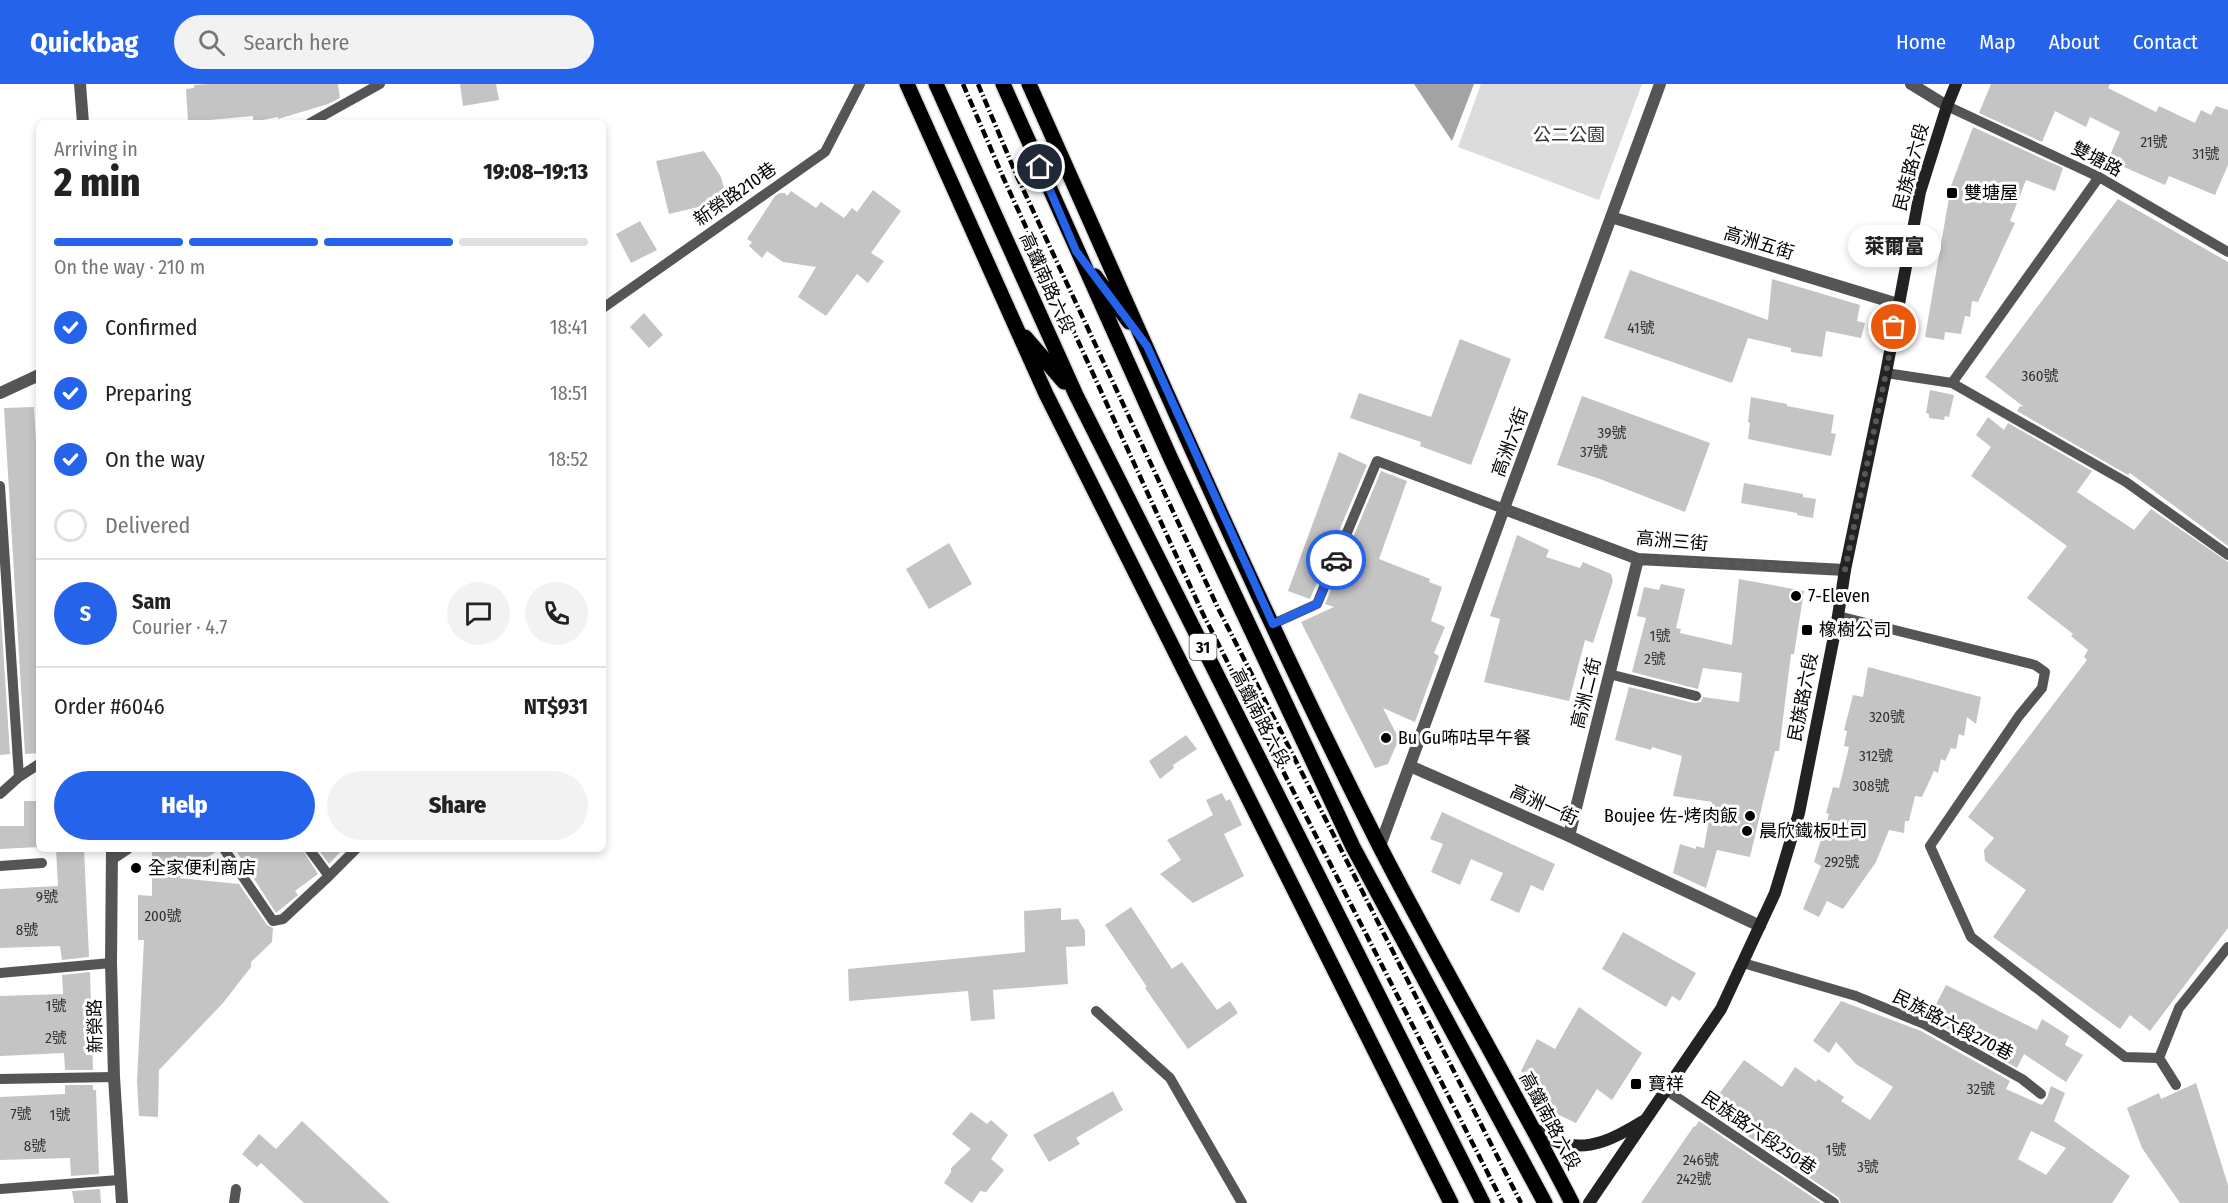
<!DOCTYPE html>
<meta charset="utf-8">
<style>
:root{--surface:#fff;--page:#f2f2f2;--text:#222;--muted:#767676;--line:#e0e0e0;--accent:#2563eb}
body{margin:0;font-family:"Fira Sans Condensed","Noto Sans TC",sans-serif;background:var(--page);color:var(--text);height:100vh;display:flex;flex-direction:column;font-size:22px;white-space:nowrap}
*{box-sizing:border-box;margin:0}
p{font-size:20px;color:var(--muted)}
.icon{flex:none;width:33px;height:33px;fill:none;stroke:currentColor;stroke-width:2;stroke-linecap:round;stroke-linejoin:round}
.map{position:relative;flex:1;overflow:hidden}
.drawer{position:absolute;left:36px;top:36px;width:570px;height:732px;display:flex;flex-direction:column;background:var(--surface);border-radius:9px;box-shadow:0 3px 9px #0003}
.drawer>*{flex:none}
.pin{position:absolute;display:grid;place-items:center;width:51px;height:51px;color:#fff;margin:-26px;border:3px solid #fff;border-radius:50%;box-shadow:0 2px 6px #0007}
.courier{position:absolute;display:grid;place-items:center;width:60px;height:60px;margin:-30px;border:4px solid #2563eb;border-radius:50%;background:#fff;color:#222;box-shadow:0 2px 8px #0007}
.bubble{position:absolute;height:42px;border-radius:21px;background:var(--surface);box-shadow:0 3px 9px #0003;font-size:20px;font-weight:800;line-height:42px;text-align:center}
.overview em{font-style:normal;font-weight:800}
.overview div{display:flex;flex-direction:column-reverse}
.overview{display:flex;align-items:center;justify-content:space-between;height:102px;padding:0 18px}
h1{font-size:39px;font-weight:800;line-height:45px}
.bar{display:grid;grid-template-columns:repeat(4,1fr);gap:9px 6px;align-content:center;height:72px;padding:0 18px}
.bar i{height:8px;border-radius:4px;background:var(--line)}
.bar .on{background:var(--accent)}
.bar p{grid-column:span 4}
.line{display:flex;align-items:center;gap:15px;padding:0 18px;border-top:2px solid var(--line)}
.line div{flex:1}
.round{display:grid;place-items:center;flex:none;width:63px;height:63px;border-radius:32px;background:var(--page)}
ol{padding:0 18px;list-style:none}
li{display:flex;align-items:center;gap:18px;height:66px}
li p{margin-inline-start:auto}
li .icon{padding:6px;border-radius:50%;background:var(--accent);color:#fff;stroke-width:4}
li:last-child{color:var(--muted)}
li i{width:33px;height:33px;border:3px solid var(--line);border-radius:50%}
.action{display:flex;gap:12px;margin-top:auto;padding:12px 18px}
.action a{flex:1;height:69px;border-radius:36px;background:var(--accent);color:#fff;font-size:24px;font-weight:800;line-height:69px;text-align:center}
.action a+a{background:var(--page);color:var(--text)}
header{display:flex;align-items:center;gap:36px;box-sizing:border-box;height:84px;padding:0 30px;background:var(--accent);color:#fff}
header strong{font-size:28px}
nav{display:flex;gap:33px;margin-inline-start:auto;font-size:21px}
.search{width:420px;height:54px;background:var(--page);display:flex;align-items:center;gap:15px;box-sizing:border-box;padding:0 21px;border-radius:33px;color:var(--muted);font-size:22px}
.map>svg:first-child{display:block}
.green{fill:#dcdcdc}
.water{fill:#a3a3a3}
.building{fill:#c4c4c4;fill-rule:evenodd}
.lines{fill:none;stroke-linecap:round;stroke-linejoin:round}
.primary-casing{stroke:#dbdbdb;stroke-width:18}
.service{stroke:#555;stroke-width:10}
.minor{stroke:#555;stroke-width:12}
.tertiary{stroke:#555;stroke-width:12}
.secondary{stroke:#222;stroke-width:12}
.primary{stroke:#000;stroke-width:15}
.rail{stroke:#000;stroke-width:4.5;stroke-dasharray:9 3 1.5 3;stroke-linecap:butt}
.done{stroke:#595959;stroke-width:6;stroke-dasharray:0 10.8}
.route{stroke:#2563eb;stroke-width:8}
.poi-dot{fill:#000;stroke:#fff;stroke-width:2}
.labels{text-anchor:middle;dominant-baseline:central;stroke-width:6;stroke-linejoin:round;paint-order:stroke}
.number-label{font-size:15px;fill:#313131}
.shield{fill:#fff;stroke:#4c4c4c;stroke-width:1.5}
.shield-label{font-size:16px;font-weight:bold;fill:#000}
.park-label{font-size:18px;fill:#333;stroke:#fff}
.street-label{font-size:18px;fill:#000;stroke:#fff}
.poi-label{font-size:18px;fill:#000;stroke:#fff;text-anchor:start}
</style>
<header>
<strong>Quickbag</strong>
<div class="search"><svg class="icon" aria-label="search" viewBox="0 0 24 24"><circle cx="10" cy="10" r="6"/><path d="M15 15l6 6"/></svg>Search here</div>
<nav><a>Home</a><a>Map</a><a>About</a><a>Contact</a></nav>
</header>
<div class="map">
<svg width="2228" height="1119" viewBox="0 0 2228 1119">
<rect width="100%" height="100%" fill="#fff"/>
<!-- green -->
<path class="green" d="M 1481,0 L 1642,0 L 1599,116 L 1458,63 Z"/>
<!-- water -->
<path class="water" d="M 1414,0 L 1474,0 L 1452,57 Z"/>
<!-- building -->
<path class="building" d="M 208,0 L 338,0 L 340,14 L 328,20 L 278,35 L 278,33 L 253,38 L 253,32 L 188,38 L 186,5 L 194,4 L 194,1 Z
M 460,0 L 496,0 L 499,16 L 463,22 Z
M 1991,0 L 2110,0 L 2108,4 L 2156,28 L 2159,22 L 2195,39 L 2201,26 L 2211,31 L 2216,22 L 2228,26 L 2228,81 L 2215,111 L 2169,92 L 2165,101 L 2108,76 L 2120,48 L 2090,33 L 2086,43 L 2055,27 L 2042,58 L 1979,29 Z
M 1973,43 L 2063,84 L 2055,107 L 2026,96 L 2010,137 L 2015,139 L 1978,218 L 1972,217 L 1970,233 L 1965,232 L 1961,250 L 1945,248 L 1944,256 L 1925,253 L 1951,102 Z
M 704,67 L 721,93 L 727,116 L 669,130 L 656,77 Z
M 873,106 L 901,127 L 871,169 L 884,177 L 868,199 L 857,190 L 826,232 L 798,213 L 816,183 L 783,178 L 767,167 L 762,174 L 749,162 L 752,158 L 747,155 L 775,112 L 780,109 L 785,109 L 787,112 L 791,107 L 816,124 L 821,118 L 844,134 L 852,124 L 857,128 Z
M 2118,115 L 2228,178 L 2228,462 L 2130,389 L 2128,391 L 2017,327 L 2020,322 L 2024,323 L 1985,293 Z
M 640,137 L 657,166 L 631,179 L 616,150 Z
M 1630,186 L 1768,236 L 1772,195 L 1860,221 L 1857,237 L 1865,239 L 1861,254 L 1826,247 L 1822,273 L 1791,268 L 1791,264 L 1748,254 L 1732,299 L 1604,254 Z
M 644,229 L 663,251 L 649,264 L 630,243 Z
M 1460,255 L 1511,275 L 1471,381 L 1420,362 L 1421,358 L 1350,334 L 1359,309 L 1431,333 Z
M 1930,306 L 1954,311 L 1949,333 L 1945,332 L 1944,336 L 1929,334 L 1929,330 L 1926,329 Z
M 1582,312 L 1710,359 L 1685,428 L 1600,395 L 1557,381 Z
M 1751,313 L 1787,320 L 1787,322 L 1834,331 L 1831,349 L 1836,350 L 1831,372 L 1748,355 L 1750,339 L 1748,338 Z
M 34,323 L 39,410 L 39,669 L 25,670 L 4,324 Z
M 1988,333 L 2004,346 L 2008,339 L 2092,387 L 2077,408 L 2134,446 L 2151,425 L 2228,478 L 2228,844 L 2150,947 L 2130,931 L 2120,945 L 1993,853 L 2026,806 L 1985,777 L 1984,766 L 1994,754 L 1968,733 L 2087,576 L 2084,573 L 2088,566 L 2071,552 L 2073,550 L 2027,514 L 2067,462 L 1971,392 L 1991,363 L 1976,351 Z
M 1339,368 L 1367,381 L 1310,515 L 1288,507 Z
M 1381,387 L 1407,397 L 1379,475 L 1430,495 L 1429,498 L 1442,503 L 1431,537 L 1445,543 L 1434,569 L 1439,572 L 1415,638 L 1383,624 L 1399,655 L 1388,680 L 1375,684 L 1301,538 L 1334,523 L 1325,520 Z
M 1744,399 L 1803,410 L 1803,413 L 1816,415 L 1813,434 L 1797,431 L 1797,429 L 1741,419 Z
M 1517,451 L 1549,466 L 1546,473 L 1580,484 L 1583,478 L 1611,490 L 1613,497 L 1593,559 L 1585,556 L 1569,617 L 1484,598 L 1500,535 L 1490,532 Z
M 949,459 L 972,500 L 929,525 L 906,485 Z
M 1739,495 L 1804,507 L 1794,570 L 1791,570 L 1779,667 L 1775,667 L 1750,773 L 1717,766 L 1706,804 L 1673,789 L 1680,760 L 1696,765 L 1696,762 L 1704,764 L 1712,718 L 1673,712 L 1682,672 L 1652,663 L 1651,666 L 1615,656 L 1629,603 L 1694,619 L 1701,618 L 1703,613 L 1739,618 L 1742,589 L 1703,584 L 1698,605 L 1632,588 L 1646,534 L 1637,532 L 1644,503 L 1659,506 L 1661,500 L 1685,505 L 1676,544 L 1681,545 L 1680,549 L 1732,561 Z
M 0,517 L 10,670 L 0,671 Z
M 1868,583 L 1981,613 L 1976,640 L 1967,633 L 1964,652 L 1959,650 L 1956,665 L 1951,664 L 1945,677 L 1941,675 L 1938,689 L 1934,687 L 1922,713 L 1915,712 L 1909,737 L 1905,737 L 1904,749 L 1889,746 L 1876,778 L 1843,825 L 1827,817 L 1819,833 L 1803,825 L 1821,782 L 1814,778 L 1829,730 L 1826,729 L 1833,703 L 1839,704 L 1849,663 L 1844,662 L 1847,647 L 1844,646 L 1853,611 L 1863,613 Z
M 1186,651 L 1197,665 L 1173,681 L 1174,684 L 1160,695 L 1149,677 Z
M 1222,709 L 1226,717 L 1230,715 L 1242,741 L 1224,750 L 1244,792 L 1193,819 L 1160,790 L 1181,776 L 1167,756 L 1213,731 L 1206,716 Z
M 24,717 L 39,717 L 39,763 L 0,765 L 0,742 L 24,742 Z
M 1442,728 L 1555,780 L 1543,807 L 1531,801 L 1519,829 L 1490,816 L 1503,789 L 1471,775 L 1460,801 L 1431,788 L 1443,760 L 1430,755 Z
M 56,765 L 84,765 L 89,873 L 62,876 L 60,862 L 0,864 L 0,805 L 58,802 Z
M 152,765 L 217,765 L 217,767 L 179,794 L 239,800 L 267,841 L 273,844 L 272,858 L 251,878 L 251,883 L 223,919 L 159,986 L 158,1033 L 139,1032 L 137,998 L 144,856 L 138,856 L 138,811 L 152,812 Z
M 235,765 L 302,765 L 318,790 L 295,807 L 298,811 L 276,829 Z
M 318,765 L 343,765 L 329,780 Z
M 1131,823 L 1172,885 L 1182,878 L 1217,926 L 1230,917 L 1238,929 L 1188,965 L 1145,904 L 1147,903 L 1105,841 Z
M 1061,824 L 1061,836 L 1078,835 L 1085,847 L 1085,862 L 1066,863 L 1068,900 L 993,906 L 995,935 L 971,937 L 968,907 L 849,917 L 848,885 L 1025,868 L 1024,827 Z
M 1623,848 L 1696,889 L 1680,917 L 1672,912 L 1666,923 L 1602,885 Z
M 90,888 L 93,986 L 65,986 L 64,969 L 0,972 L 0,912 L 63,910 L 62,891 Z
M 1946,901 L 2037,946 L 2042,935 L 2069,952 L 2065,961 L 2083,971 L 2066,998 L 2024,970 L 2017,984 L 1929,934 Z
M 1841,917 L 1921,947 L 2010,997 L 2006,1005 L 2042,1021 L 2047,1014 L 2051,1002 L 2065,1009 L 2054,1037 L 2130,1092 L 2112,1119 L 1841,1119 L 1838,1113 L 1708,1025 L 1744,976 L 1782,1003 L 1795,983 L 1816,998 L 1818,995 L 1844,1013 L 1841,1017 L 1870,1036 L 1893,1003 L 1856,980 L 1836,958 L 1829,969 L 1813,957 ZM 2031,1047 L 2066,1064 L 2046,1091 L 2018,1075 Z
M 1579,923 L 1642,969 L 1612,1016 L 1597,1005 L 1576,1039 L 1559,1031 L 1555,1038 L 1541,1029 L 1545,1021 L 1536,1012 L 1540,1006 L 1521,987 L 1537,955 L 1555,965 Z
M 2196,999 L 2228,1101 L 2228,1119 L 2180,1119 L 2142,1064 L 2127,1024 L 2159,1009 L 2161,1015 Z
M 65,1001 L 93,1001 L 93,1006 L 96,1006 L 99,1090 L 71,1092 L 70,1074 L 0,1076 L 0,1013 L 65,1010 Z
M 1113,1007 L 1123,1026 L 1076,1054 L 1080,1060 L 1049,1078 L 1033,1051 Z
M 971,1028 L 987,1040 L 991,1036 L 1008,1051 L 991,1075 L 1004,1086 L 986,1108 L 980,1107 L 972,1119 L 944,1099 L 951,1088 L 951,1084 L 971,1065 L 952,1050 Z
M 302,1037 L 390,1119 L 304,1119 L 261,1079 L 257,1083 L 242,1070 L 259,1050 L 276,1065 Z
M 1699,1037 L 1821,1119 L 1641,1119 L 1694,1042 L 1695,1043 Z
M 100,1105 L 101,1119 L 74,1119 L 72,1107 Z"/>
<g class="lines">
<!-- primary casing -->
<g class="primary-casing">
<path id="primary" d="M 907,0 L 1046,310 L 1451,1119
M 936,0 L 1076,311 L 1483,1119
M 1003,0 L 1171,375 L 1353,763 L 1545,1119
M 1029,0 C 1143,254 1253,512 1379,761 C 1441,882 1510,998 1572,1119
M 1095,192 L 1129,238
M 1025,253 L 1064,298"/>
</g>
<!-- service -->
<path class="service" d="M 1947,22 L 2099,93 L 2228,168
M 310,39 L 380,0
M 603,224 L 825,68 L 860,0
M 1886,289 L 1952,299 L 2126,398 L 2228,471
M 1952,299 L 2099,93
M 0,402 L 19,693
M 1838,532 L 2035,581 L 2045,588 L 2042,604 L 2019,632 L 1930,762 L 1971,853 L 2125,973 L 2159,974 L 2179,924 L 2228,863
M 1273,540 L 1317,520 L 1377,377 L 1504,425
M 1609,590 L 1696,612
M 0,710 L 19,693 L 39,680
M 224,765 L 273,837 L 283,835 L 329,792 L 356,765
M 309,765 L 329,792
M 113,775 L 128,765
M 0,782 L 42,779
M 1743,879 L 1856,912 L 1924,940 L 2022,995 L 2041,1010
M 0,889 L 111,879
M 1096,927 L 1170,994 L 1242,1119
M 2159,974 L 2176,1001
M 0,995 L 114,993
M 1666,1006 L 1834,1119
M 0,1105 L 119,1096
M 234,1119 L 236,1105"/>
<!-- minor -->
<path class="minor" d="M 1911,0 L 1947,22
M 1611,133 L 1898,220
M 0,309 L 39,291
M 1504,425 L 1638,475 L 1845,486
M 1410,682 L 1569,752 L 1760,842
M 1569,752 L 1638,475
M 1380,762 L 1660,0"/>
<!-- tertiary -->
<path class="tertiary" d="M 80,0 L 83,39
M 112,765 L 111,879 L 114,993 L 122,1119"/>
<!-- secondary -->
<path class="secondary" d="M 1533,1044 C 1541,1048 1549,1054 1558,1058 C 1589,1069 1617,1053 1643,1037
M 1589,1119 L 1721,925 L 1775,809 L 1799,729 L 1838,532 L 1845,486 L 1886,289 L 1920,108 L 1947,22 L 1956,0"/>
<!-- primary -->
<use href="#primary" class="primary"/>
<!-- rail -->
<path class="rail" d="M 963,0 L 1003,93 L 1203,530 L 1503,1119
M 978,0 L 1016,90 L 1218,524 L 1521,1119"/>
</g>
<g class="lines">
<!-- done -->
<path class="done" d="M 1336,476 L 1377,377 L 1638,475 L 1845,486 L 1886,289 L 1894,243"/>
<!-- route -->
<path class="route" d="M 1040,83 L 1076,167 L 1147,262 L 1273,540 L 1317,520 L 1336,476"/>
</g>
<!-- markers -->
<g class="poi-dot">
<rect x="1946" y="103" width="12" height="12" rx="3"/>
<circle cx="1796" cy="512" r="6"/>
<rect x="1801" y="540" width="12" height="12" rx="3"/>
<circle cx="1386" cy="654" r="6"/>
<circle cx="1750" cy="732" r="6"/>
<circle cx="1747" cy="747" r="6"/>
<circle cx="136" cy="784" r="6"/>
<rect x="1630" y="994" width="12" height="12" rx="3"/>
</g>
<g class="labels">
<!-- number labels -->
<g class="number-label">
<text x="2154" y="58">21號</text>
<text x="2206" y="70">31號</text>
<text x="1641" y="244">41號</text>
<text x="2040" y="292">360號</text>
<text x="1612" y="349">39號</text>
<text x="1594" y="368">37號</text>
<text x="1660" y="552">1號</text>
<text x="1655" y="575">2號</text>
<text x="1887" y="633">320號</text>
<text x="1876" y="672">312號</text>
<text x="1871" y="702">308號</text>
<text x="1842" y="778">292號</text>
<text x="47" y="813">9號</text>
<text x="163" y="832">200號</text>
<text x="27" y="846">8號</text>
<text x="56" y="922">1號</text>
<text x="56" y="954">2號</text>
<text x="1981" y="1005">32號</text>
<text x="21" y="1030">7號</text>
<text x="60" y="1031">1號</text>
<text x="35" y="1062">8號</text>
<text x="1836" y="1066">1號</text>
<text x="1701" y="1076">246號</text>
<text x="1868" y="1083">3號</text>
<text x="1694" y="1095">242號</text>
</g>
<!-- shield labels -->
<rect class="shield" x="1189.5" y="550" width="27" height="26" rx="4.5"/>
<g class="shield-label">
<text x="1203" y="563">31</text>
</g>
<!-- park labels -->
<g class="park-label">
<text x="1569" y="51">公二公園</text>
</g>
<!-- street labels -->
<g class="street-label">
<text transform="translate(2097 75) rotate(27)">雙塘路</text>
<text transform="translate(1911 83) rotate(-75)">民族路六段</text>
<text transform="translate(735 110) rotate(-35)">新榮路210巷</text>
<text transform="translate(1759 159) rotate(17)">高洲五街</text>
<text transform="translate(1047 199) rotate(66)">高鐵南路六段</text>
<text transform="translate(1510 358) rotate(-70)">高洲六街</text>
<text transform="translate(1672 457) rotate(5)">高洲三街</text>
<text transform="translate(1586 609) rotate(-76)">高洲二街</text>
<text transform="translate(1803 613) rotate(-79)">民族路六段</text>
<text transform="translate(1260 634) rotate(63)">高鐵南路六段</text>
<text transform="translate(1544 721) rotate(24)">高洲一街</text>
<text transform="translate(1953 941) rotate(27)">民族路六段270巷</text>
<text transform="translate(95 942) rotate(-91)">新榮路</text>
<text transform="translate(1550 1037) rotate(62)">高鐵南路六段</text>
<text transform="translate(1759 1049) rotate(34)">民族路六段250巷</text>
</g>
<!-- poi labels -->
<g class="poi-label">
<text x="1964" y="109">雙塘屋</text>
<text x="1808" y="512">7-Eleven</text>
<text x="1819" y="546">橡樹公司</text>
<text x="1398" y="654">Bu Gu咘咕早午餐</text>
<text x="1738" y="732" text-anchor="end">Boujee 佐-烤肉飯</text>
<text x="1759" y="747">晨欣鐵板吐司</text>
<text x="148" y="784">全家便利商店</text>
<text x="1648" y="1000">寶祥</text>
</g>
</g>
</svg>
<div class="pin" style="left:1894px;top:243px;background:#ea580c"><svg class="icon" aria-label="bag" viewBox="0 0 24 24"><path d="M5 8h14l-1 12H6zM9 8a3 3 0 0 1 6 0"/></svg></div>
<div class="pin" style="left:1040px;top:83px;background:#1f2937"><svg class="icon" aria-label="home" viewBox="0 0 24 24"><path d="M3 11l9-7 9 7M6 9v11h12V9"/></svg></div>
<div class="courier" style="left:1336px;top:476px"><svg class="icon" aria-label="car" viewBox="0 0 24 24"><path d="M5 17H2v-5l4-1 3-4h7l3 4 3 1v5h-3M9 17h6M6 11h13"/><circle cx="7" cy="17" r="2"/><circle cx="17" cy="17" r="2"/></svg></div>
<div class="bubble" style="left:1848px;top:141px;width:93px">萊爾富</div>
<section class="drawer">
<div class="overview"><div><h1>2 min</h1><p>Arriving in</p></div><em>19:08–19:13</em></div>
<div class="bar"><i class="on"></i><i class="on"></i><i class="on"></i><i></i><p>On the way · 210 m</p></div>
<ol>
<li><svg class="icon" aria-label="check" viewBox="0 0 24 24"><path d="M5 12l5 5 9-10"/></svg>Confirmed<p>18:41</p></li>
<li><svg class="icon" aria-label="check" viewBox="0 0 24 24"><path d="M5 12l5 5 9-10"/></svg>Preparing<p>18:51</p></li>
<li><svg class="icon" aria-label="check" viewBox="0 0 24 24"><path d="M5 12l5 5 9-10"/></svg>On the way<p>18:52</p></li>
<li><i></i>Delivered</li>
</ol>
<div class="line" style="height:108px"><b class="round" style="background:var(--accent);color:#fff">S</b><div><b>Sam</b><p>Courier · 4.7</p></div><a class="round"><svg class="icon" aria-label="chat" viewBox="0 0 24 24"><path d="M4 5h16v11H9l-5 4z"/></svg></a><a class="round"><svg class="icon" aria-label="phone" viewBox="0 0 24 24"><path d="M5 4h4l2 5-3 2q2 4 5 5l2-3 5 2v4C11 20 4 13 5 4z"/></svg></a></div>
<div class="line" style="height:78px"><div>Order #6046</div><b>NT$931</b></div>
<div class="action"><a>Help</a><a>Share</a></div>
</section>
</div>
